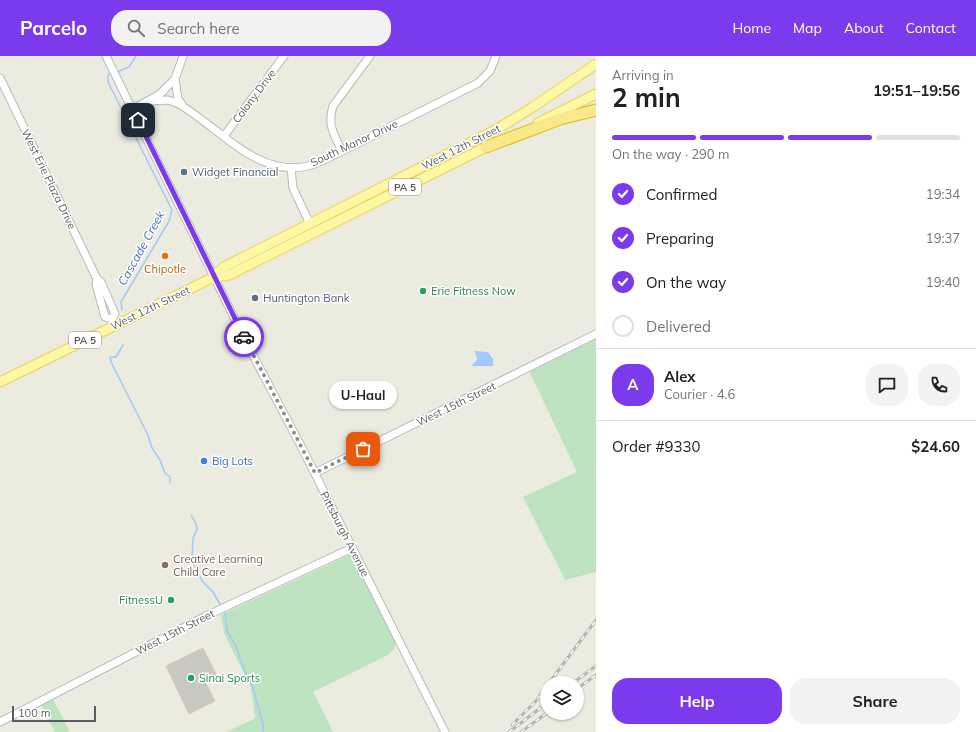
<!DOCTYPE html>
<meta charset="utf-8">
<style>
:root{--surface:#fff;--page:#f2f2f2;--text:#202124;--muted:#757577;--line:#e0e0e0;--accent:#7c3aed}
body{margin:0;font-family:Mulish,sans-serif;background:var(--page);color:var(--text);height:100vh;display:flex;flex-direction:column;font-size:15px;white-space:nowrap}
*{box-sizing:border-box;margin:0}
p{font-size:13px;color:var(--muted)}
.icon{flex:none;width:22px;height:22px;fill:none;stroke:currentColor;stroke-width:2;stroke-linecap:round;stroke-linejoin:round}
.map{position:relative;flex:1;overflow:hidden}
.side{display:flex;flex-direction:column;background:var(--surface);width:380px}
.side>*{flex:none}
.controls{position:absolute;left:540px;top:620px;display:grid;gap:8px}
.controls a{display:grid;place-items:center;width:44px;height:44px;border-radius:50%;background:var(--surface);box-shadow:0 1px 3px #0004;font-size:20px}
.scale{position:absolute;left:12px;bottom:10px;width:84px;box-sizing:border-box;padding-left:4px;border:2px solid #595c61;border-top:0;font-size:11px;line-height:14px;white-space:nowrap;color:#595c61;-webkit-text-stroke:3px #fff;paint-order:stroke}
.pin{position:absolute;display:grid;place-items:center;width:34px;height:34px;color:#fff;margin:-17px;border-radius:8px;box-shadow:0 2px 6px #0006}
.courier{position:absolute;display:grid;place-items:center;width:40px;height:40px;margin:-20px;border:3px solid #7c3aed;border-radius:50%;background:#fff;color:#222;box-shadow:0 1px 5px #0007}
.bubble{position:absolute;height:28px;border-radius:14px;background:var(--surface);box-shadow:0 1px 3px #0004;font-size:13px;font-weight:700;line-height:28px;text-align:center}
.overview em{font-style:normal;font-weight:700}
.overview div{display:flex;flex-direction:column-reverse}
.overview{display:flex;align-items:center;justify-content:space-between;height:68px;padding:0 16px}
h1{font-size:26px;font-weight:700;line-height:30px}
.bar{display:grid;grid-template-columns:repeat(4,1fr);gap:6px 4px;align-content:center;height:48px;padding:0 16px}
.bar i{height:5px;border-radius:3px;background:var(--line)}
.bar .current{background:var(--accent)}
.bar p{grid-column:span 4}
.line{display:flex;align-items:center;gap:10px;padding:0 16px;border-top:1px solid var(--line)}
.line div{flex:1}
.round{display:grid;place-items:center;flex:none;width:42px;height:42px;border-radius:16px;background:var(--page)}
ol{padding:0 16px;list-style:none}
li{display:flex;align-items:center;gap:12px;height:44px}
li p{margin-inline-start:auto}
li .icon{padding:4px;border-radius:50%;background:var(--accent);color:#fff;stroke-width:4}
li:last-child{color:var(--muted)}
li i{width:22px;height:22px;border:2px solid var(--line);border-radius:50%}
.primary-button{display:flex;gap:8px;margin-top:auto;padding:8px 16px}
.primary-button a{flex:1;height:46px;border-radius:16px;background:var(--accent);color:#fff;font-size:16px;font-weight:700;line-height:46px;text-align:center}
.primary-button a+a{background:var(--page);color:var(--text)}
header{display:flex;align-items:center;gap:24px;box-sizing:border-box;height:56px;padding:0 20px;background:var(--accent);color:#fff}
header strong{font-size:19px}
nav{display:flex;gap:22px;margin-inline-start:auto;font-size:14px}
.search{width:280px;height:36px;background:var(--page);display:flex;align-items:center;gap:10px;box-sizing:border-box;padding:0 14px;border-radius:16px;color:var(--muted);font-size:15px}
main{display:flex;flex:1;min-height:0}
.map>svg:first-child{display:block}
.green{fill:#bde3c1}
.water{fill:#a0cafc}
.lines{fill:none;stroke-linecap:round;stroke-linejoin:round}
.stream{stroke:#a0cafc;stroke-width:1.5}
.building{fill:#c8c7c0;stroke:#d0cdbf}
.minor-casing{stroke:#b8babf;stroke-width:9}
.major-casing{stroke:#edd359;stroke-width:11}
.highway-casing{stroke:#e6b806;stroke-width:13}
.minor{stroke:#fff;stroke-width:7}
.major{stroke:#fcf8a5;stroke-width:9}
.highway{stroke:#fae98a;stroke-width:11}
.rail-casing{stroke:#b4b5b5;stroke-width:3}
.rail{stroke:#fff;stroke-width:1.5;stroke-dasharray:4.5;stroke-linecap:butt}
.done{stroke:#8c8e8d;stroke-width:4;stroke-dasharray:0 7.2}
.route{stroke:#7c3aed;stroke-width:5}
.service-dot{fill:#5c6f8a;stroke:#fff;stroke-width:1.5}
.food-dot{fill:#e8710a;stroke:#fff;stroke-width:1.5}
.leisure-dot{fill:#2e9e5b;stroke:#fff;stroke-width:1.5}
.shop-dot{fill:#3f7fe0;stroke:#fff;stroke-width:1.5}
.education-dot{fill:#8d6e63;stroke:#fff;stroke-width:1.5}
.labels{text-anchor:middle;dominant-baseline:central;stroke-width:3;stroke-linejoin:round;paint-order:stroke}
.shield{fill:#fff;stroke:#8b8d90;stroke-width:1}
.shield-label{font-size:10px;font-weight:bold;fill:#595c61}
.street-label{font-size:11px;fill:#595c61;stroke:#fff}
.service-label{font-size:11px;fill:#4e5e75;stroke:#fff;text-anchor:start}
.food-label{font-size:11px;fill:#c56008;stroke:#fff}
.leisure-label{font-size:11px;fill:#27864d;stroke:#fff;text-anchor:start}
.shop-label{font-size:11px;fill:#366cbe;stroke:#fff;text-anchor:start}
.education-label{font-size:11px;fill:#785e54;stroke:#fff;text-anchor:start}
.water-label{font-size:12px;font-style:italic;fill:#4473be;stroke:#fff}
</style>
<header>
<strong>Parcelo</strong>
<div class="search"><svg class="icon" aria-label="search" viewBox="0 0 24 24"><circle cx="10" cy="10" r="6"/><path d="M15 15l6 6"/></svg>Search here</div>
<nav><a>Home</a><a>Map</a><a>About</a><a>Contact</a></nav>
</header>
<main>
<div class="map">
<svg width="596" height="676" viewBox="0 0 596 676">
<rect width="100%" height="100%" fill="#ecebe0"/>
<!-- green -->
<path class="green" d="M 596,282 L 596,516 L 565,524 L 523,441 L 577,416 L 529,315 Z
M 353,497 L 396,586 L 394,593 L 388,599 L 313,636 L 333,676 L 226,676 L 254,663 L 255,661 L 251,632 L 224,577 L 221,559 Z
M 53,643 L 70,676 L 55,676 L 41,649 Z"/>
<!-- water -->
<path class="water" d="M 475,295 L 488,296 L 493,303 L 493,310 L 473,310 L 472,309 L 477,304 Z"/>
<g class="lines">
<!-- stream -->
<path class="stream" d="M 117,16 L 129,11 L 136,0
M 111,18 L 108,19 L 108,26 L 172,154 L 169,165 L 121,246 L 122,254
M 123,289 L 116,301 L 110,301 L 111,306 L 148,379 L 152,392 L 160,404 L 165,417 L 170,421 L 170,427
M 191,459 L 196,468 L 197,473 L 193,482 L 192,504 L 202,525 L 213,536 L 220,548
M 225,557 L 227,575 L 236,590 L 243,611 L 253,632 L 263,668 L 263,676"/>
</g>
<!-- building -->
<path class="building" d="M 203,592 L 217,620 L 205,625 L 215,645 L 189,658 L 166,610 Z"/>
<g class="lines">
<!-- minor casing -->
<g class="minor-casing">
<path id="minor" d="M 106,0 L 245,284 L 302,392 L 445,676
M 0,22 L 97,223 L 101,226 L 115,258 L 112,263 L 105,261 L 96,228 L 97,223
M 175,23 L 178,43 L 183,50
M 150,45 L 168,44 L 177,47 C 222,72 264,132 322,105 L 478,27 L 490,15 L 496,0
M 133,53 L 160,38 L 175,23 L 183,0
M 224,80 L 284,0
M 342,95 C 334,79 327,68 333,50 L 370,0
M 291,112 L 293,132 L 310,168
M 315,417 L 596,278
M 0,666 L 206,560 L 352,492"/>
</g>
<!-- major casing -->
<g class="major-casing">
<path id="major" d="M 538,67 L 596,38
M 214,221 L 224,211 L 499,72 L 533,51 L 596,8
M 0,326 L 214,221 L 229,219 L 251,208 L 492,88"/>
</g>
<!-- highway casing -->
<g class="highway-casing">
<path id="highway" d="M 486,91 L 560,63 L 596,54"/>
</g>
<!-- minor -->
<use href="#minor" class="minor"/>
<!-- major -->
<use href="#major" class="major"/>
<!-- highway -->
<use href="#highway" class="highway"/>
<!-- rail casing -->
<g class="rail-casing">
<path id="rail" d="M 549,627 L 596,564
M 573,627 L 596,610
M 577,633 L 596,619
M 512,669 L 536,645 L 547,630
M 509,676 L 547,647
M 521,676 L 547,657"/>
</g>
<!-- rail -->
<use href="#rail" class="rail"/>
</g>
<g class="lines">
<!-- done -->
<path class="done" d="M 244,281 L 315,417 L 363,393"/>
<!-- route -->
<path class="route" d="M 138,64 L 244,281"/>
</g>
<!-- markers -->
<g class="service-dot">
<circle cx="184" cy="116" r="4"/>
<circle cx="255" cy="242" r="4"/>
</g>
<circle class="food-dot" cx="165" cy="200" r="4"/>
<g class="leisure-dot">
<circle cx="423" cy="235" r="4"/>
<circle cx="171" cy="544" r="4"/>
<circle cx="191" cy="622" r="4"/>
</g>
<circle class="shop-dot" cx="204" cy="405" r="4"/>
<circle class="education-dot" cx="165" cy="509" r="4"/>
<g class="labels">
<!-- shield labels -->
<g class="shield">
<rect x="389" y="123" width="32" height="16" rx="3"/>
<rect x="69" y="276" width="32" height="16" rx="3"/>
</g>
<g class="shield-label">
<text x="405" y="131">PA 5</text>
<text x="85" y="284">PA 5</text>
</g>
<!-- street labels -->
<g class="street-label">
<text transform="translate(254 40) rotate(-53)">Colony Drive</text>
<text transform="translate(354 87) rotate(-25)">South Manor Drive</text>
<text transform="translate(461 91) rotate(-27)">West 12th Street</text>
<text transform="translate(49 123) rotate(64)">West Erie Plaza Drive</text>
<text transform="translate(150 252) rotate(-26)">West 12th Street</text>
<text transform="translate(456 348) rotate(-26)">West 15th Street</text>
<text transform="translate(345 478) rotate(63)">Pittsburgh Avenue</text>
<text transform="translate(175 576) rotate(-27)">West 15th Street</text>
</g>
<!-- service labels -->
<g class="service-label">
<text x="192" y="116">Widget Financial</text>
<text x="263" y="242">Huntington Bank</text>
</g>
<!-- food labels -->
<g class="food-label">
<text x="165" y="213">Chipotle</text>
</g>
<!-- leisure labels -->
<g class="leisure-label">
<text x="431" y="235">Erie Fitness Now</text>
<text x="163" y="544" text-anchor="end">FitnessU</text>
<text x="199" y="622">Sinai Sports</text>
</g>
<!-- shop labels -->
<g class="shop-label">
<text x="212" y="405">Big Lots</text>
</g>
<!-- education labels -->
<g class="education-label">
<text x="173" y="503">Creative Learning<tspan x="173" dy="13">Child Care</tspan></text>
</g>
<!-- water labels -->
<g class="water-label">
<text transform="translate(141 192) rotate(-61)">Cascade Creek</text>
</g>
</g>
</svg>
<div class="controls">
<a><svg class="icon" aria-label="layers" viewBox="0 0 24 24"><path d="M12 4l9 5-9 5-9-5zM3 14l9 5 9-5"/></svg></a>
</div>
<div class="scale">100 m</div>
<div class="pin" style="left:363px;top:393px;background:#ea580c"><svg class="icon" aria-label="bag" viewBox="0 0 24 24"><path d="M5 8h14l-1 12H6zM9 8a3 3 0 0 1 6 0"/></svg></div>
<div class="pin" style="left:138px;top:64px;background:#1f2937"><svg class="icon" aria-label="home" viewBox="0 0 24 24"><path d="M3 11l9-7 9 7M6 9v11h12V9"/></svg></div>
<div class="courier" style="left:244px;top:281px"><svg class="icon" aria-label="car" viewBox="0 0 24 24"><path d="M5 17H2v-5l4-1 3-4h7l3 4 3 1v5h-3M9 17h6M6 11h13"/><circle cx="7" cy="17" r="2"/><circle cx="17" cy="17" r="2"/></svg></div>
<div class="bubble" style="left:329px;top:325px;width:68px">U-Haul</div>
</div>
<section class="side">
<div class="overview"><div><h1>2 min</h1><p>Arriving in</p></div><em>19:51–19:56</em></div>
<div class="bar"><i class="current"></i><i class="current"></i><i class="current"></i><i></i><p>On the way · 290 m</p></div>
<ol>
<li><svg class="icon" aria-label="check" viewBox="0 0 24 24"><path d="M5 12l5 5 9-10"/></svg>Confirmed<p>19:34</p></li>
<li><svg class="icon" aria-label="check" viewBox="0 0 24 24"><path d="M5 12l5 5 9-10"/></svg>Preparing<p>19:37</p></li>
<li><svg class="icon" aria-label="check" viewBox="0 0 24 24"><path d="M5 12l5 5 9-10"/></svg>On the way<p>19:40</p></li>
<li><i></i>Delivered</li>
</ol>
<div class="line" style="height:72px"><b class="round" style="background:var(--accent);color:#fff">A</b><div><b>Alex</b><p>Courier · 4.6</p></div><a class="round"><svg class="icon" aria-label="chat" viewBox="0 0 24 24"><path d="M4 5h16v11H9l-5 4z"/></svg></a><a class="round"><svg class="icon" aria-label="phone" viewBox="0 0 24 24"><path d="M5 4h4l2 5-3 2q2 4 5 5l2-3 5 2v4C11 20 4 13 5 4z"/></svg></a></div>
<div class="line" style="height:52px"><div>Order #9330</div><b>$24.60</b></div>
<div class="primary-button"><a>Help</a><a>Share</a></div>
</section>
</main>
